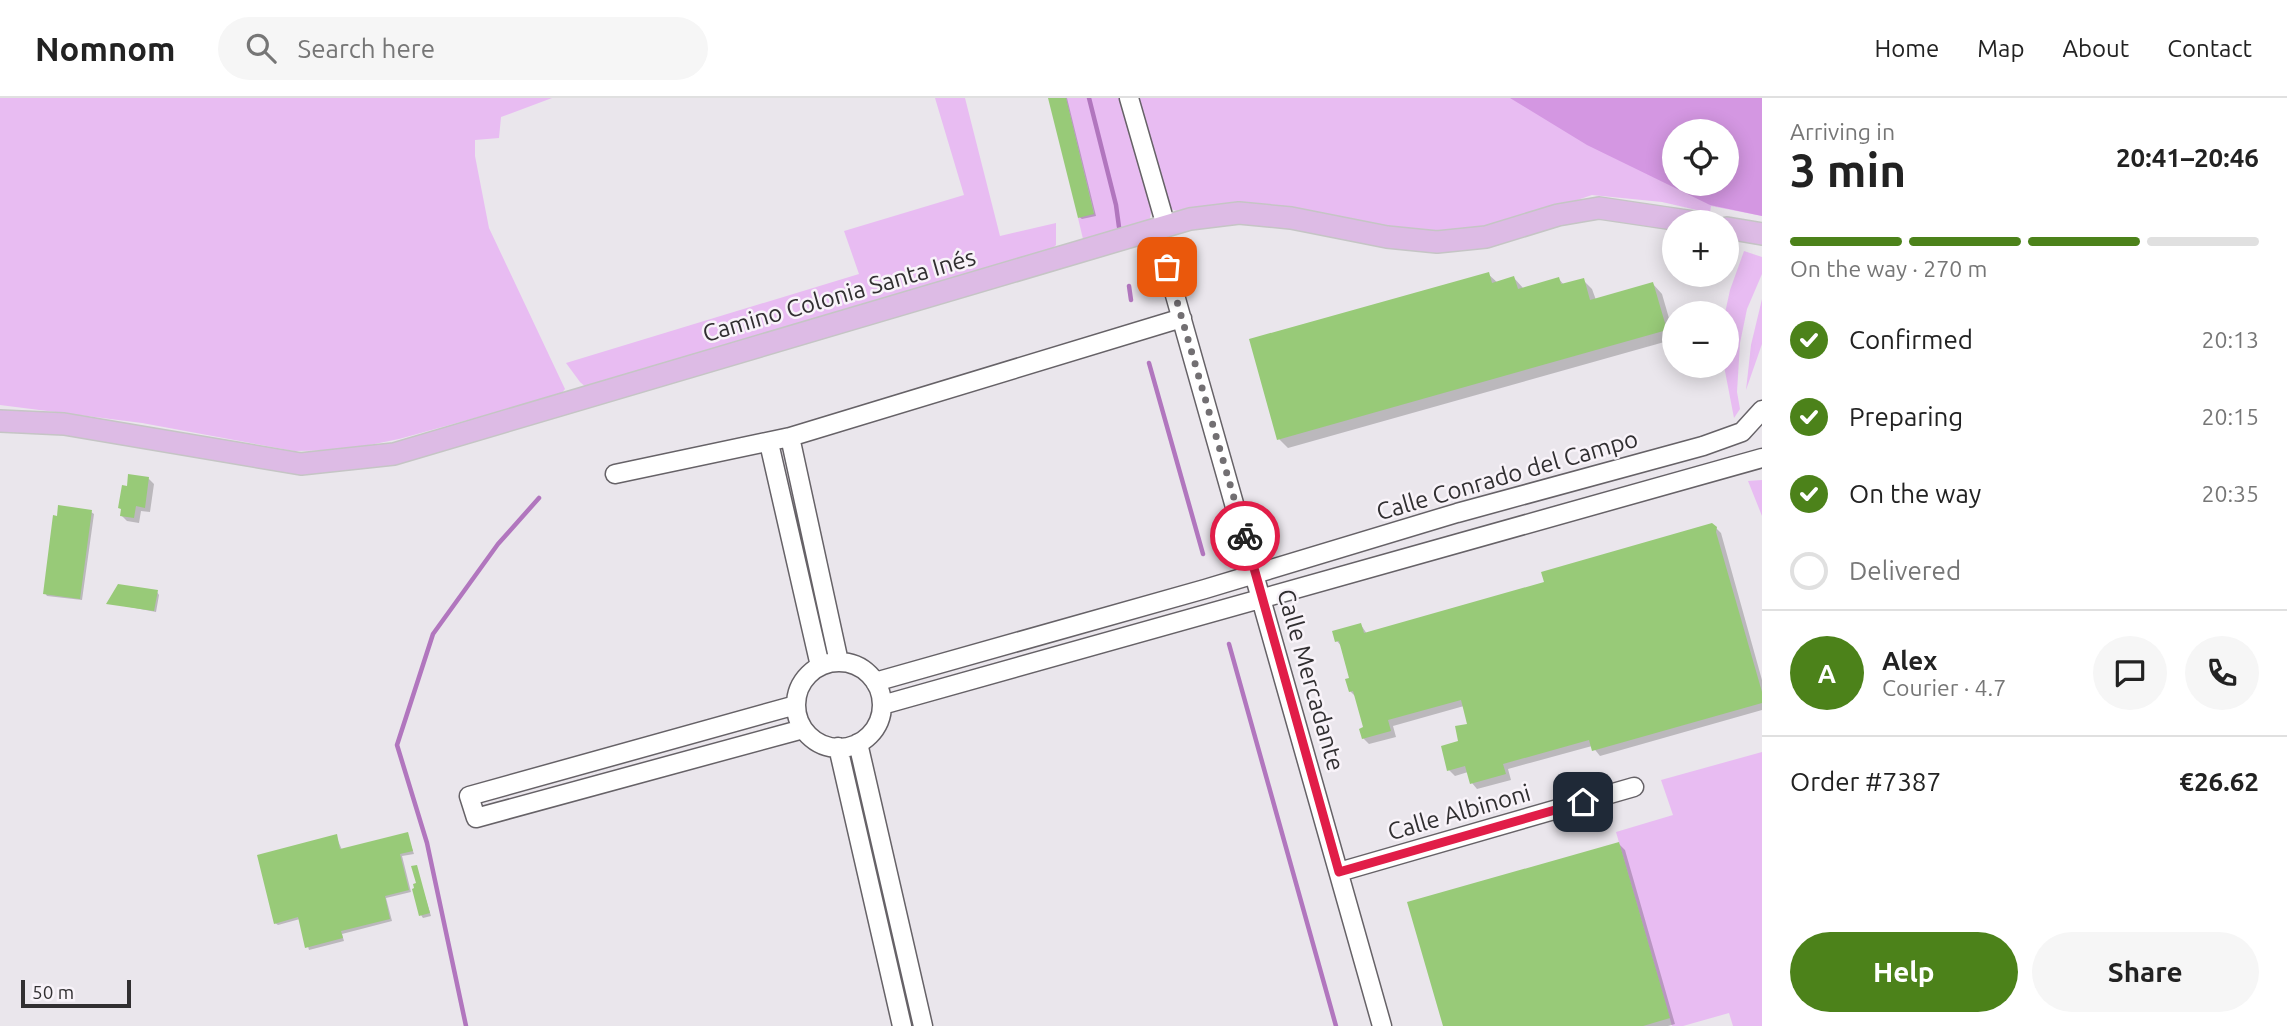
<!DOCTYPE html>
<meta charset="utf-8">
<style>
:root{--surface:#fff;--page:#f6f6f6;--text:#222;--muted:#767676;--line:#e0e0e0;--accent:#4c821a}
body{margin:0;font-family:Ubuntu,sans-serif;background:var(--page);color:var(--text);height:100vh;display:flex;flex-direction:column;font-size:26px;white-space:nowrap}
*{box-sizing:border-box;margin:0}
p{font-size:23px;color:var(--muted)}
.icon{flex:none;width:38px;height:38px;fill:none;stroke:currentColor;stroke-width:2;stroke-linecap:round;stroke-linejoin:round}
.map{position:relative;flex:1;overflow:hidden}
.side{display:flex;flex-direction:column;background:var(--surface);width:525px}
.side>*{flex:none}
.controls{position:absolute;left:1662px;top:21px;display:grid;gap:14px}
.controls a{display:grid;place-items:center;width:77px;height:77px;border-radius:50%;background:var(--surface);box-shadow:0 4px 18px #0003;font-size:35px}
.scale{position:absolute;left:21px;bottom:18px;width:110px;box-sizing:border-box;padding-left:7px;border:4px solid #312f31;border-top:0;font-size:19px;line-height:24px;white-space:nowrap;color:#312f31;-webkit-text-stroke:5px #f8f3f9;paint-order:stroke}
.pin{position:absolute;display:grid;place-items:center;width:60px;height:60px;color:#fff;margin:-30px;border-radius:14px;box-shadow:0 4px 10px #0006}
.courier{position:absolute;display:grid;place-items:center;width:70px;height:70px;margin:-35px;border:5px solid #e11d48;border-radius:50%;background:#fff;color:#222;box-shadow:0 2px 9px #0007}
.head em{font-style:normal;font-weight:700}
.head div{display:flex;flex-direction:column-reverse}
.head{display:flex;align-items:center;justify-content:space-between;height:119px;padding:0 28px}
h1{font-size:46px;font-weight:700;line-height:52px}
.bar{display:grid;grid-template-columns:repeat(4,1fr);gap:10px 7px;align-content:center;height:84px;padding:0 28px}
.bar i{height:9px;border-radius:5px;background:var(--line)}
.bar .active{background:var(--accent)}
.bar p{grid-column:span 4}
.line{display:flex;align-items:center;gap:18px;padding:0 28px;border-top:2px solid var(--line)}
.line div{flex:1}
.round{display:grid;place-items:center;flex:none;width:74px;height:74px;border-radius:37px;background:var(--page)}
ol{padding:0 28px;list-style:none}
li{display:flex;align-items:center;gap:21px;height:77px}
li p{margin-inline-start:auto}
li .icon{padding:7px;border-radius:50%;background:var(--accent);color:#fff;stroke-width:4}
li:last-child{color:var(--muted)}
li i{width:38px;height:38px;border:4px solid var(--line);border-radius:50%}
.cta{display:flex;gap:14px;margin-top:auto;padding:14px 28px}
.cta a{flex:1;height:80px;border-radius:42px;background:var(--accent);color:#fff;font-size:28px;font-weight:700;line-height:80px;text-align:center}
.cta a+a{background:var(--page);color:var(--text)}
header{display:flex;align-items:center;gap:42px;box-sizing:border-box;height:98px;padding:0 35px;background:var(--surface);border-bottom:2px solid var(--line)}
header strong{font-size:33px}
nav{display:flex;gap:38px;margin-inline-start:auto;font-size:24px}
.search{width:490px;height:63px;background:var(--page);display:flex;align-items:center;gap:18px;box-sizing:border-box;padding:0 24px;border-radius:38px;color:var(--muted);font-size:26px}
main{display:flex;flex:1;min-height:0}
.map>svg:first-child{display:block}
.green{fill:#e8bcf2;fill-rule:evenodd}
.forest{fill:#d497e2;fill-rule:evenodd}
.shadow{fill:#0003}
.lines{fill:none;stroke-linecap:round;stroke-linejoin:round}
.stream{stroke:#b176be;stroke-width:4.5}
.building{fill:#98ca78}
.minor-casing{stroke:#666267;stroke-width:21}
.major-casing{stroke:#c5c5c5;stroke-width:24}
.minor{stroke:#fff;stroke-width:18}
.major{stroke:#ddbbe5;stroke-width:21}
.done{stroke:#726f72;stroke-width:7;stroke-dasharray:0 12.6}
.route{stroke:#e11d48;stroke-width:9}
.labels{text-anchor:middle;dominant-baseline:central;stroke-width:5;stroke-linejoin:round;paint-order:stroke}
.street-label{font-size:24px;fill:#312f31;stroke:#f8f3f9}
</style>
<header>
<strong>Nomnom</strong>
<div class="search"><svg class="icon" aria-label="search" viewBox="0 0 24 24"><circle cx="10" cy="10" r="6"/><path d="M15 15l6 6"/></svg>Search here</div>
<nav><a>Home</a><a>Map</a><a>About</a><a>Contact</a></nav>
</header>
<main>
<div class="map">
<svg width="1762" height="928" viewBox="0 0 1762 928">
<rect width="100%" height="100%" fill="#eae6ec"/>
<!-- green -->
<path class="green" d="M 0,0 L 552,0 L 501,19 L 499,40 L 475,42 L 475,58 L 489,130 L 565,291 L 561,296 L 399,341 L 345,352 L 294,353 L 142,325 L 0,307 Z
M 935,0 L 965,0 L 1000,138 L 1056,125 L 1056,147 L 1049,154 L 588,291 L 580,284 L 566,265 L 859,176 L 844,133 L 964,97 Z
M 1066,0 L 1121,0 L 1152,109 L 1149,125 L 1083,141 L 1078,120 L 1094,115 Z
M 1136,0 L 1762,0 L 1762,118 L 1711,108 L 1710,115 L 1662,104 L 1592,97 L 1491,131 L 1450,135 L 1180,114 L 1168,110 ZM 1675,33 L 1727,33 L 1727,86 L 1675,86 Z
M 1744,153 L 1762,159 L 1762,176 L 1747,211 L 1740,245 L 1737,294 L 1740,311 L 1734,320 L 1724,268 L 1727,268 L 1727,215 L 1725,215 L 1730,192 Z
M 1762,201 L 1762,246 L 1746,292 L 1751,247 Z
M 1762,382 L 1762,418 L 1748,383 Z
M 1762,654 L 1762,928 L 1733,928 L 1729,915 L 1683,928 L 1672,928 L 1616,734 L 1673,717 L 1661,682 Z"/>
<!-- forest -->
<path class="forest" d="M 1510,0 L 1762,0 L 1762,118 L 1710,107 L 1587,47 ZM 1675,33 L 1727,33 L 1727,86 L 1675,86 Z"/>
<!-- shadow -->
<path class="shadow" d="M 1050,0 L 1067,0 L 1096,118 L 1082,121 L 1079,119 Z
M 1488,176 L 1498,185 L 1514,180 L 1523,190 L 1559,181 L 1564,187 L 1583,182 L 1592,191 L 1596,202 L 1653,186 L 1662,196 L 1675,241 L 1288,350 L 1279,341 Z
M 148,380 L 154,386 L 150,414 L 141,413 L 139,425 L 127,423 L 121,417 L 128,390 Z
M 91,414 L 94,416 L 82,502 L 47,498 L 45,495 Z
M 1715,429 L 1721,435 L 1762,582 L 1762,612 L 1600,658 L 1592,648 L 1508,671 L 1511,682 L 1477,691 L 1472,685 L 1468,674 L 1455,678 L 1449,672 L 1469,627 L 1464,608 L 1393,628 L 1396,639 L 1369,646 L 1363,640 L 1365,631 L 1356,599 L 1350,593 L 1351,581 L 1342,549 L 1337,543 L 1361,527 L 1367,536 L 1547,485 Z
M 157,494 L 159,497 L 156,514 L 109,505 Z
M 407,736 L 414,756 L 402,758 L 411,794 L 386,800 L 392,823 L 342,836 L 344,843 L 309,852 L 300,821 L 278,827 L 275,825 L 336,738 L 342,752 Z
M 1619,746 L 1625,752 L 1675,926 L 1668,928 L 1445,928 Z
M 416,769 L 431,818 L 423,820 L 421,817 Z"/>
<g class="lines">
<!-- stream -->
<path class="stream" d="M 1089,0 L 1116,107 L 1119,129
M 1129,188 L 1131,202
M 1149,265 L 1203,456
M 1229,546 L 1336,928
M 466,928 L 427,745 L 397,647 L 433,536 L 498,446 L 539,400"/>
</g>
<!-- building -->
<path class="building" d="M 1048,0 L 1066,0 L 1094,116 L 1078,120 Z
M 1489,174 L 1492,185 L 1514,178 L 1518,191 L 1559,179 L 1561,186 L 1584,180 L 1590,202 L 1653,184 L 1667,232 L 1277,342 L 1249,241 Z
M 128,376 L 149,379 L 145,410 L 136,408 L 134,420 L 120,418 L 121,411 L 118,410 L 122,387 L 127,388 Z
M 58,407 L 92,412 L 80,501 L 43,496 L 53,417 L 57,418 Z
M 1712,425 L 1717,429 L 1716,434 L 1762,594 L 1762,605 L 1592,653 L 1589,642 L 1503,666 L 1506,676 L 1470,686 L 1465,668 L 1447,673 L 1441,648 L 1458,643 L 1455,628 L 1467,626 L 1461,602 L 1388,622 L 1391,633 L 1362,641 L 1359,631 L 1363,629 L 1353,593 L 1349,594 L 1345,581 L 1349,580 L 1339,543 L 1335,544 L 1332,533 L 1361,525 L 1364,535 L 1544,484 L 1541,474 Z
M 118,486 L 158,492 L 154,513 L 106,506 Z
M 408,734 L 413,753 L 400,756 L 409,792 L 385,798 L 390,821 L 341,833 L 343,840 L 305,850 L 298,819 L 274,826 L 257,757 L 337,736 L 340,751 Z
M 1619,744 L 1670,920 L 1643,928 L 1443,928 L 1407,804 Z
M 417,767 L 430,815 L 419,818 L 412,791 L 414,790 L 413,786 L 416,785 L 411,768 Z"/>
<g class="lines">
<!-- minor casing -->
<g class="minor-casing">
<path id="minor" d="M 1129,0 L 1166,128
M 1167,169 L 1382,928
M 790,339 L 839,564
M 769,345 L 820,568
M 615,376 L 790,339 L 1182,220
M796 607a43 43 0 1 1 86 0a43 43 0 1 1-86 0Z
M 875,584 L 1205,491 L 1457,415 L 1703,348 L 1742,334 L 1762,312
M 796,607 L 469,698 L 476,720 L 803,631
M 882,607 L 1762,360
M 858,645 L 923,928
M 838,649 L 902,928
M 1339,774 L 1634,689"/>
</g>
<!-- major casing -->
<g class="major-casing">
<path id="major" d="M 1727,130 L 1762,136
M 0,323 L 64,326 L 301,366 L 394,356 L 1190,121 L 1239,115 L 1291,120 L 1387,139 L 1437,144 L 1486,139 L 1558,117 L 1599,110 L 1694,124"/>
</g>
<!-- minor -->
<use href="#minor" class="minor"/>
<!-- major -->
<use href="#major" class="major"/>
</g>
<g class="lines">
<!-- done -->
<path class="done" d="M 1167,169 L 1245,438"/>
<!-- route -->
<path class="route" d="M 1245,438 L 1339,774 L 1583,704"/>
</g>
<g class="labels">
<!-- street labels -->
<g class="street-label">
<text transform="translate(839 197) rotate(-16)">Camino Colonia Santa Inés</text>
<text transform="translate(1507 377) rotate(-16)">Calle Conrado del Campo</text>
<text transform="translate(1311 582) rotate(74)">Calle Mercadante</text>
<text transform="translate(1459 714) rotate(-16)">Calle Albinoni</text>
</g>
</g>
</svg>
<div class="controls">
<a><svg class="icon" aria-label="locate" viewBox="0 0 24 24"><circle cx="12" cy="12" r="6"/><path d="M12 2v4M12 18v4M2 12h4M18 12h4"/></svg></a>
<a>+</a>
<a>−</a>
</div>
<div class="scale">50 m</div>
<div class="pin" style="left:1167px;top:169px;background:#ea580c"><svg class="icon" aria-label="bag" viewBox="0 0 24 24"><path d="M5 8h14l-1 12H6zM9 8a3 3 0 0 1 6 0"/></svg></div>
<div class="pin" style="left:1583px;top:704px;background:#1f2937"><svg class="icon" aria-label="home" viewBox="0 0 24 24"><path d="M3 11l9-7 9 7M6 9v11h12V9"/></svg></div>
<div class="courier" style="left:1245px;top:438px"><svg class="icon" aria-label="bike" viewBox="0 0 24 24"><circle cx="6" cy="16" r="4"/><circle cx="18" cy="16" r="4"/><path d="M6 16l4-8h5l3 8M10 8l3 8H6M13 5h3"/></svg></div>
</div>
<section class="side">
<div class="head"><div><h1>3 min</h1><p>Arriving in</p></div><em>20:41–20:46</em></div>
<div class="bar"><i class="active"></i><i class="active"></i><i class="active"></i><i></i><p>On the way · 270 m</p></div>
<ol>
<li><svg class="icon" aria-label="check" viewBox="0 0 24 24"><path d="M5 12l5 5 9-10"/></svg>Confirmed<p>20:13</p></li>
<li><svg class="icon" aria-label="check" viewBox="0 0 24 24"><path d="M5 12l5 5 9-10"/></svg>Preparing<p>20:15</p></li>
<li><svg class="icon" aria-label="check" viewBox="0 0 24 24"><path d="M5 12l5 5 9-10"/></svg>On the way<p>20:35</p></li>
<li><i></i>Delivered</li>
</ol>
<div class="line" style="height:126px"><b class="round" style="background:var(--accent);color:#fff">A</b><div><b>Alex</b><p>Courier · 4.7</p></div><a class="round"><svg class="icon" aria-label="chat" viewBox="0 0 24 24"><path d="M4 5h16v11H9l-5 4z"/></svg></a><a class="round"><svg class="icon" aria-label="phone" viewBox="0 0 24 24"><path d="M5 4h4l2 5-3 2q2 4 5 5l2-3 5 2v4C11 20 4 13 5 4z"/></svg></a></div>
<div class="line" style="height:91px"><div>Order #7387</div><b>€26.62</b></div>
<div class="cta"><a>Help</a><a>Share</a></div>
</section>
</main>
